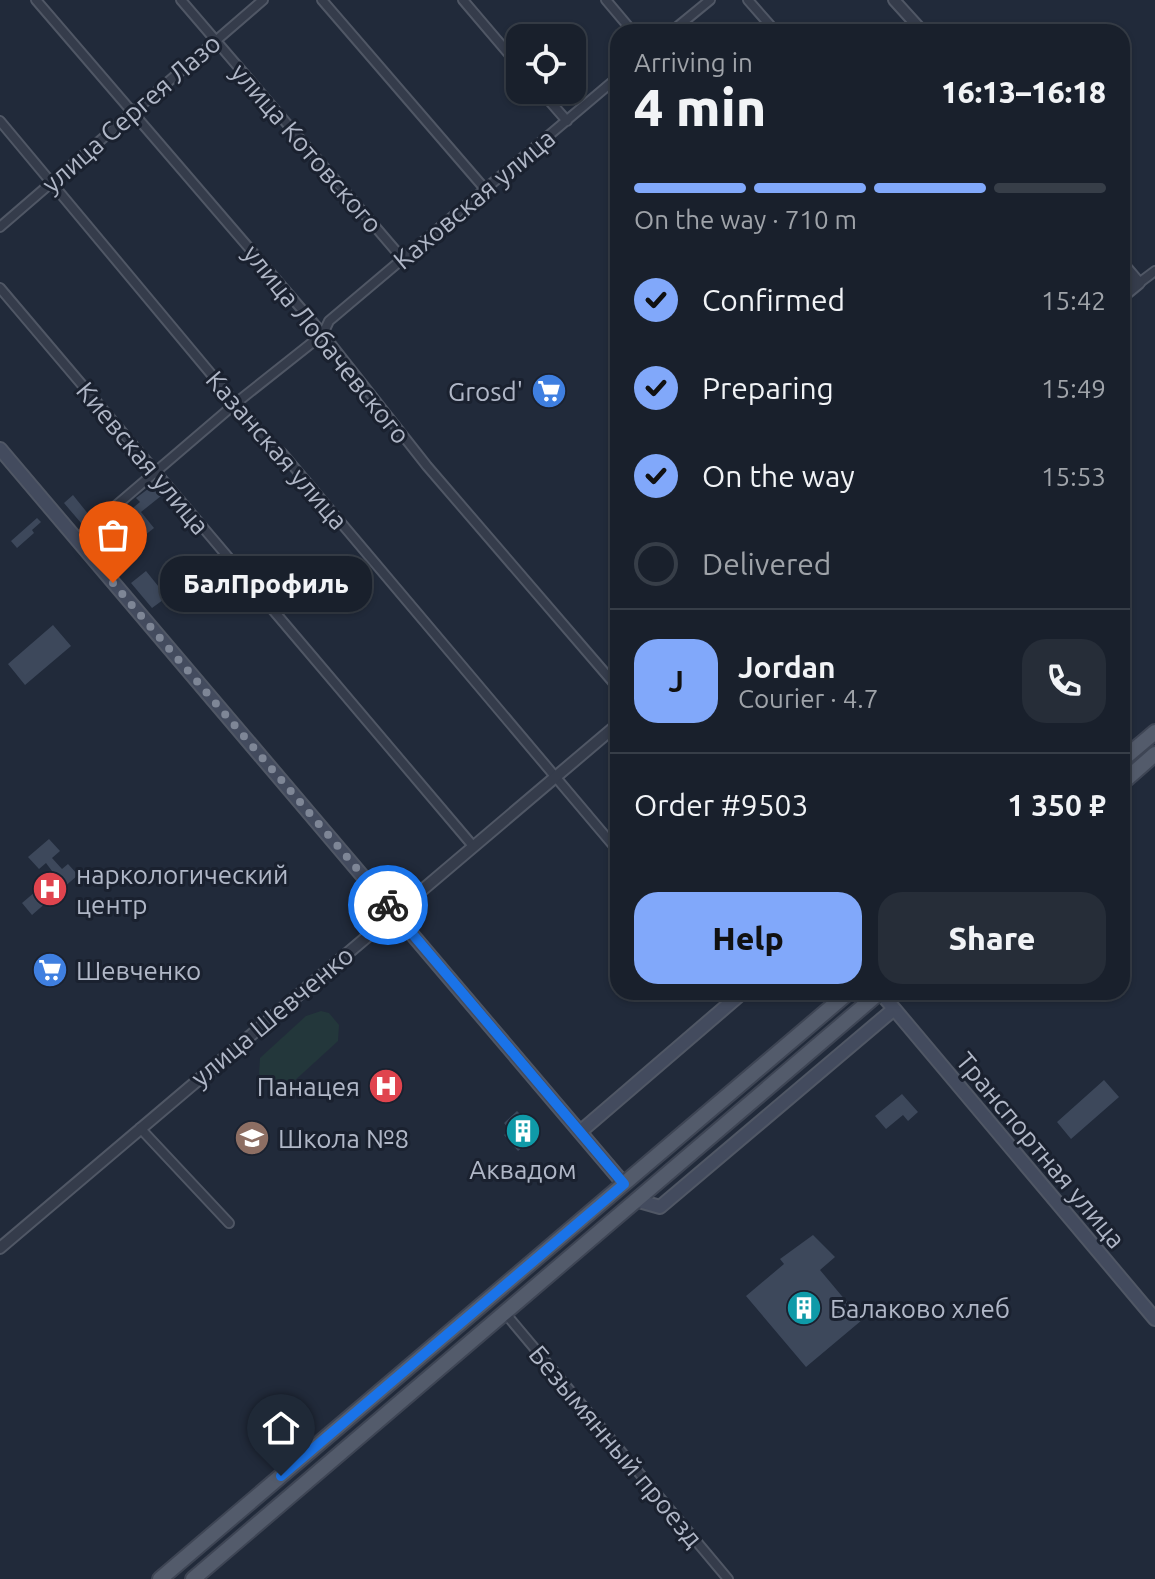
<!DOCTYPE html>
<meta charset="utf-8">
<style>
:root{--surface:#19202c;--page:#262d38;--text:#f1f3f6;--muted:#9fa3a9;--line:#373e48;--accent:#81a8fa}
body{margin:0;font-family:Ubuntu,sans-serif;background:var(--page);color:var(--text);height:100vh;display:flex;flex-direction:column;font-size:30px;white-space:nowrap}
*{box-sizing:border-box;margin:0}
p{font-size:26px;color:var(--muted)}
.icon{flex:none;width:44px;height:44px;fill:none;stroke:currentColor;stroke-width:2;stroke-linecap:round;stroke-linejoin:round}
.map{position:relative;flex:1;overflow:hidden}
.details{position:absolute;left:610px;top:24px;width:520px;height:976px;display:flex;flex-direction:column;background:var(--surface);border-radius:24px;box-shadow:0 2px 6px #0004,0 0 0 2px var(--line)}
.details>*{flex:none}
.controls{position:absolute;left:506px;top:24px;display:grid;gap:16px}
.controls a{display:grid;place-items:center;width:80px;height:80px;border-radius:16px;background:var(--surface);box-shadow:0 2px 6px #0004,0 0 0 2px var(--line);font-size:40px}
.pin{position:absolute;display:grid;place-items:center;width:68px;height:68px;color:#fff;margin:-82px -34px;border-radius:50% 50% 50% 0;rotate:-45deg;box-shadow:0 0 8px #0007}
.pin .icon{rotate:45deg}
.courier{position:absolute;display:grid;place-items:center;width:80px;height:80px;margin:-40px;border:6px solid #1a73e8;border-radius:50%;background:#fff;color:#222;box-shadow:0 2px 10px #0007}
.bubble{position:absolute;height:56px;border-radius:24px;background:var(--surface);box-shadow:0 2px 6px #0004,0 0 0 2px var(--line);font-size:26px;font-weight:800;line-height:56px;text-align:center}
.headline em{font-style:normal;font-weight:800}
.headline div{display:flex;flex-direction:column-reverse}
.headline{display:flex;align-items:center;justify-content:space-between;height:136px;padding:0 24px}
h1{font-size:52px;font-weight:800;line-height:60px}
.bar{display:grid;grid-template-columns:repeat(4,1fr);gap:12px 8px;align-content:center;height:96px;padding:0 24px}
.bar i{height:10px;border-radius:6px;background:var(--line)}
.bar .selected{background:var(--accent)}
.bar p{grid-column:span 4}
.line{display:flex;align-items:center;gap:20px;padding:0 24px;border-top:2px solid var(--line)}
.line div{flex:1}
.round{display:grid;place-items:center;flex:none;width:84px;height:84px;border-radius:24px;background:var(--page)}
ol{padding:0 24px;list-style:none}
li{display:flex;align-items:center;gap:24px;height:88px}
li p{margin-inline-start:auto}
li .icon{padding:8px;border-radius:50%;background:var(--accent);color:#111;stroke-width:4}
li:last-child{color:var(--muted)}
li i{width:44px;height:44px;border:4px solid var(--line);border-radius:50%}
.button{display:flex;gap:16px;margin-top:auto;padding:16px 24px}
.button a{flex:1;height:92px;border-radius:24px;background:var(--accent);color:#111;font-size:32px;font-weight:800;line-height:92px;text-align:center}
.button a+a{background:var(--page);color:var(--text)}
.map>svg:first-child{display:block}
.green{fill:#23373b}
.building{fill:#3d485b}
.lines{fill:none;stroke-linecap:round;stroke-linejoin:round}
.minor-casing{stroke:#505765;stroke-width:12}
.tertiary-casing{stroke:#505765;stroke-width:14}
.secondary-casing{stroke:#505765;stroke-width:16}
.primary-casing{stroke:#3e4554;stroke-width:18}
.minor{stroke:#353c4b;stroke-width:8}
.tertiary{stroke:#353c4b;stroke-width:10}
.secondary{stroke:#434b5e;stroke-width:12}
.primary{stroke:#535b6b;stroke-width:14}
.done{stroke:#7e8696;stroke-width:8;stroke-dasharray:0 14.4}
.route{stroke:#1a73e8;stroke-width:10}
.labels{text-anchor:middle;dominant-baseline:central;stroke-width:6;stroke-linejoin:round;paint-order:stroke}
.street-label{font-size:26px;fill:#b0b7c7;stroke:#1a212f}
.poi-label{font-size:26px;fill:#b0b7c7;stroke:#1a212f;text-anchor:start}
</style>
<div class="map">
<svg width="1155" height="1579" viewBox="0 0 1155 1579">
<rect width="100%" height="100%" fill="#212a3a"/>
<!-- green -->
<path class="green" d="M 321,1011 L 329,1013 L 339,1025 L 338,1041 L 292,1083 L 285,1087 L 269,1086 L 259,1074 L 260,1058 L 306,1016 Z"/>
<!-- building -->
<path class="building" d="M 152,486 L 161,496 L 141,512 L 154,528 L 134,544 L 116,522 L 140,502 L 136,498 Z
M 73,495 L 89,515 L 81,523 L 64,503 Z
M 37,518 L 41,522 L 32,530 L 34,533 L 17,548 L 11,541 Z
M 146,571 L 167,597 L 152,608 L 131,583 Z
M 53,625 L 71,646 L 25,685 L 8,664 Z
M 49,839 L 60,851 L 52,858 L 62,869 L 68,864 L 78,875 L 32,915 L 22,903 L 55,875 L 46,863 L 39,869 L 28,857 Z
M 1104,1080 L 1119,1097 L 1071,1139 L 1057,1122 Z
M 902,1094 L 918,1112 L 908,1121 L 903,1115 L 886,1129 L 875,1116 Z
M 517,1111 L 539,1133 L 518,1151 L 504,1135 L 510,1130 L 504,1123 Z
M 813,1235 L 835,1257 L 820,1270 L 862,1320 L 806,1367 L 746,1296 L 784,1264 L 780,1259 Z"/>
<g class="lines">
<!-- minor casing -->
<g class="minor-casing">
<path id="minor" d="M 36,0 L 323,334 L 427,466 L 618,688
M 181,0 L 402,258
M 322,0 L 485,189
M 463,0 L 520,67
M 606,0 L 633,32
M 748,0 L 776,32
M 671,32 L 710,0
M 540,90 L 567,121
M 0,121 L 267,441 L 283,454 L 618,851
M 0,227 L 263,0
M 1139,283 L 1155,271
M 0,288 L 473,846
M 77,539 L 236,403 L 323,334 L 329,321 L 618,77
M 140,1128 L 229,1223
M 505,1313 L 728,1579"/>
</g>
<!-- tertiary casing -->
<g class="tertiary-casing">
<path id="tertiary" d="M 894,0 L 923,32
M 1122,263 L 1139,283 L 1122,297
M 0,1248 L 618,724"/>
</g>
<!-- secondary casing -->
<g class="secondary-casing">
<path id="secondary" d="M 0,449 L 624,1184
M 880,992 L 1155,1319
M 580,1132 L 743,992
M 639,1201 L 660,1207 L 894,1009"/>
</g>
<!-- primary casing -->
<g class="primary-casing">
<path id="primary" d="M 1122,760 L 1155,732
M 1122,783 L 1155,754
M 160,1579 L 849,992
M 193,1579 L 880,992"/>
</g>
<!-- minor -->
<use href="#minor" class="minor"/>
<!-- tertiary -->
<use href="#tertiary" class="tertiary"/>
<!-- secondary -->
<use href="#secondary" class="secondary"/>
<!-- primary -->
<use href="#primary" class="primary"/>
</g>
<g class="lines">
<!-- done -->
<path class="done" d="M 113,583 L 388,905"/>
<!-- route -->
<path class="route" d="M 281,1476 L 624,1184 L 388,905"/>
</g>
<!-- icons -->
<defs>
<g id="supermarket-disc" transform="scale(1.8)"><circle r="9.5" fill="#3f7fe0" stroke="#1a212f"/><path d="M-6-5.5h2.5l.6 2H6L4.5 2H-2.5L-4.4-4H-6ZM-1.5 3.2a1.3 1.3 0 1 0 .1 0ZM3 3.2a1.3 1.3 0 1 0 .1 0Z" fill="#fff"/></g>
<g id="hospital-disc" transform="scale(1.8)"><circle r="9.5" fill="#e0444e" stroke="#1a212f"/><path d="M-5-5h3v3.5h4V-5h3V5h-3V1.5h-4V5h-3Z" fill="#fff"/></g>
<g id="building-disc" transform="scale(1.8)"><circle r="9.5" fill="#0f9aa8" stroke="#1a212f"/><path d="M-4-6H4V6H1V3H-1V6H-4ZM-2.5-4.3h1.7v1.8h-1.7ZM.8-4.3h1.7v1.8H.8ZM-2.5-1h1.7V.8h-1.7ZM.8-1h1.7V.8H.8Z" fill="#fff"/></g>
<g id="school-disc" transform="scale(1.8)"><circle r="9.5" fill="#8d6e63" stroke="#1a212f"/><path d="M0-5L7-2L0 1L-7-2ZM-4 1L0 2.5L4 1V4Q0 6-4 4Z" fill="#fff"/></g>
</defs>
<g fill-rule="evenodd">
<use href="#supermarket-disc" x="549" y="391"/>
<use href="#hospital-disc" x="50" y="889"/>
<use href="#supermarket-disc" x="50" y="970"/>
<use href="#hospital-disc" x="386" y="1086"/>
<use href="#building-disc" x="523" y="1131"/>
<use href="#school-disc" x="252" y="1138"/>
<use href="#building-disc" x="804" y="1308"/>
</g>
<g class="labels">
<!-- street labels -->
<g class="street-label">
<text transform="translate(131 113) rotate(-41)">улица Сергея Лазо</text>
<text transform="translate(307 148) rotate(49)">улица Котовского</text>
<text transform="translate(474 199) rotate(-40)">Каховская улица</text>
<text transform="translate(327 344) rotate(51)">улица Лобачевского</text>
<text transform="translate(277 450) rotate(49)">Казанская улица</text>
<text transform="translate(143 458) rotate(50)">Киевская улица</text>
<text transform="translate(272 1016) rotate(-40)">улица Шевченко</text>
<text transform="translate(1041 1150) rotate(50)">Транспортная улица</text>
<text transform="translate(616 1446) rotate(50)">Безымянный проезд</text>
</g>
<!-- poi labels -->
<g class="poi-label">
<text x="523" y="391" text-anchor="end">Grosd'</text>
<text x="76" y="874">наркологический<tspan x="76" dy="30">центр</tspan></text>
<text x="76" y="970">Шевченко</text>
<text x="360" y="1086" text-anchor="end">Панацея</text>
<text x="278" y="1138">Школа №8</text>
<text x="523" y="1169" text-anchor="middle">Аквадом</text>
<text x="830" y="1308">Балаково хлеб</text>
</g>
</g>
</svg>
<div class="controls">
<a><svg class="icon" aria-label="locate" viewBox="0 0 24 24"><circle cx="12" cy="12" r="6"/><path d="M12 2v4M12 18v4M2 12h4M18 12h4"/></svg></a>
</div>
<div class="pin" style="left:113px;top:583px;background:#ea580c"><svg class="icon" aria-label="bag" viewBox="0 0 24 24"><path d="M5 8h14l-1 12H6zM9 8a3 3 0 0 1 6 0"/></svg></div>
<div class="pin" style="left:281px;top:1476px;background:#1f2937"><svg class="icon" aria-label="home" viewBox="0 0 24 24"><path d="M3 11l9-7 9 7M6 9v11h12V9"/></svg></div>
<div class="courier" style="left:388px;top:905px"><svg class="icon" aria-label="bike" viewBox="0 0 24 24"><circle cx="6" cy="16" r="4"/><circle cx="18" cy="16" r="4"/><path d="M6 16l4-8h5l3 8M10 8l3 8H6M13 5h3"/></svg></div>
<div class="bubble" style="left:160px;top:556px;width:212px">БалПрофиль</div>
<section class="details">
<div class="headline"><div><h1>4 min</h1><p>Arriving in</p></div><em>16:13–16:18</em></div>
<div class="bar"><i class="selected"></i><i class="selected"></i><i class="selected"></i><i></i><p>On the way · 710 m</p></div>
<ol>
<li><svg class="icon" aria-label="check" viewBox="0 0 24 24"><path d="M5 12l5 5 9-10"/></svg>Confirmed<p>15:42</p></li>
<li><svg class="icon" aria-label="check" viewBox="0 0 24 24"><path d="M5 12l5 5 9-10"/></svg>Preparing<p>15:49</p></li>
<li><svg class="icon" aria-label="check" viewBox="0 0 24 24"><path d="M5 12l5 5 9-10"/></svg>On the way<p>15:53</p></li>
<li><i></i>Delivered</li>
</ol>
<div class="line" style="height:144px"><b class="round" style="background:var(--accent);color:#111">J</b><div><b>Jordan</b><p>Courier · 4.7</p></div><a class="round"><svg class="icon" aria-label="phone" viewBox="0 0 24 24"><path d="M5 4h4l2 5-3 2q2 4 5 5l2-3 5 2v4C11 20 4 13 5 4z"/></svg></a></div>
<div class="line" style="height:104px"><div>Order #9503</div><b>1 350 ₽</b></div>
<div class="button"><a>Help</a><a>Share</a></div>
</section>
</div>
